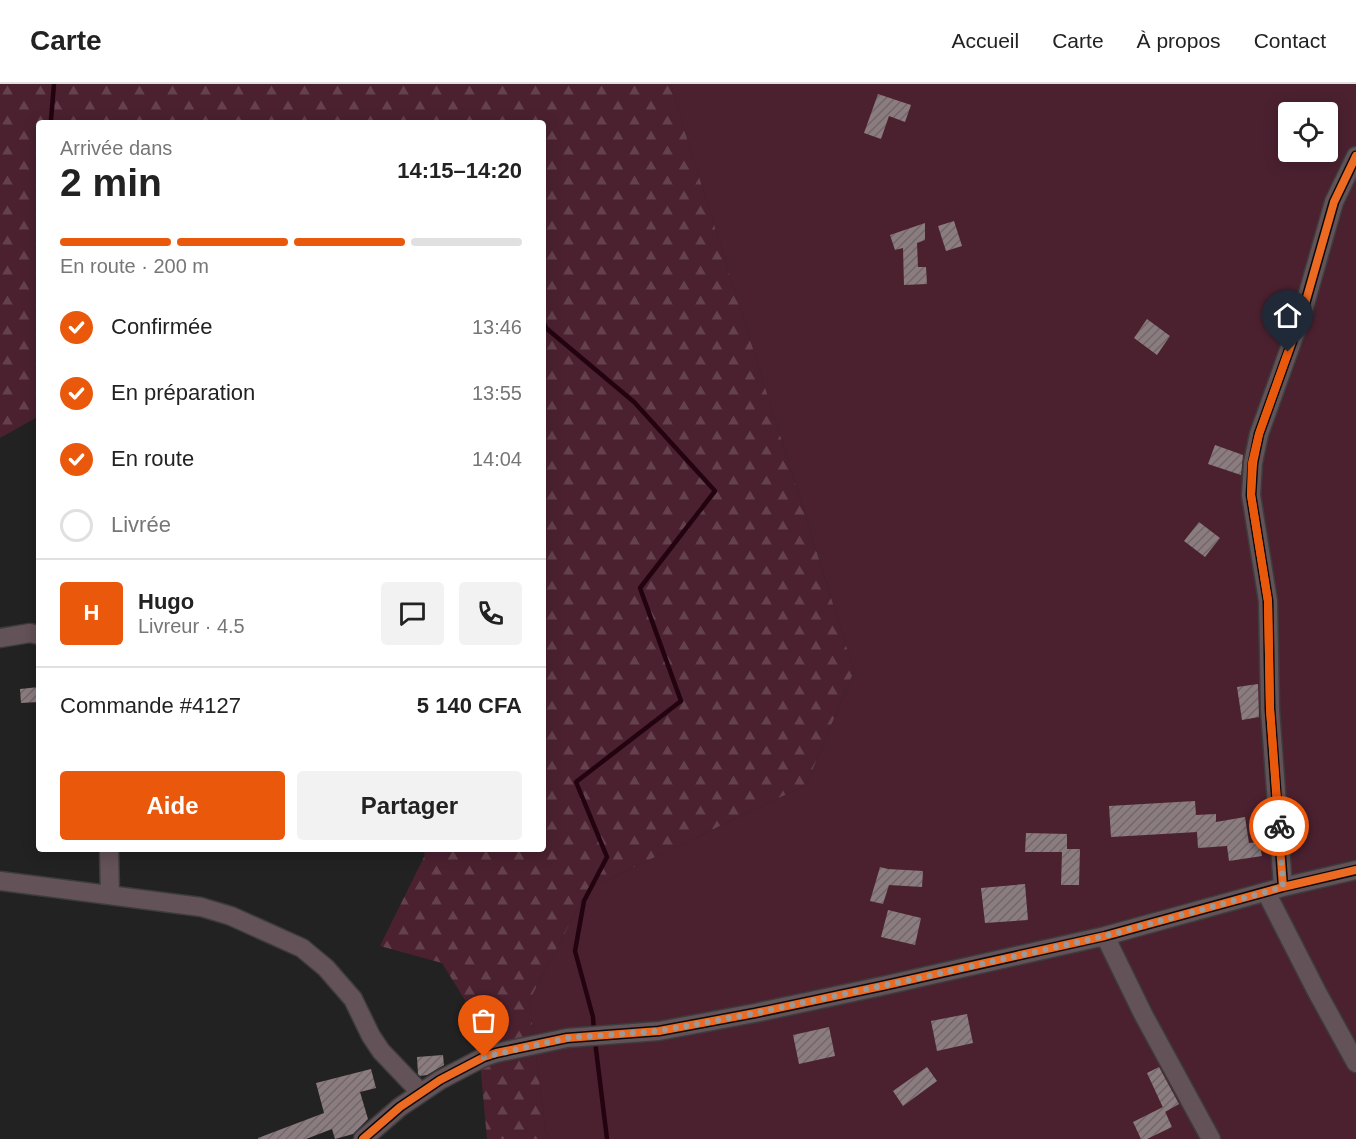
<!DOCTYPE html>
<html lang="fr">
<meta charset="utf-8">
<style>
:root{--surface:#fff;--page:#f2f2f2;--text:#222;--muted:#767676;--line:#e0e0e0;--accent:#ea580c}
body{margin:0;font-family:Arial,sans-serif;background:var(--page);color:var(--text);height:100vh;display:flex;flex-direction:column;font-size:22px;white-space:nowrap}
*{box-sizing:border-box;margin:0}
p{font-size:20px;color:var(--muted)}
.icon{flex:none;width:33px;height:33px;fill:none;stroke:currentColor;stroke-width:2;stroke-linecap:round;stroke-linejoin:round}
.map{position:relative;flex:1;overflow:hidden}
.drawer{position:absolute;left:36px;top:36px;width:510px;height:732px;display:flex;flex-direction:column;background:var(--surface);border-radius:6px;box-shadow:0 3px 15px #0003}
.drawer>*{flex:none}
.controls{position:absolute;left:1278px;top:18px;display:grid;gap:12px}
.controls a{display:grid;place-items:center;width:60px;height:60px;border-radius:6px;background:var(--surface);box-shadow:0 3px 15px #0003;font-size:30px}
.pin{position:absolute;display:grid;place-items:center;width:51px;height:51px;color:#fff;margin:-62px -26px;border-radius:50% 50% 50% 0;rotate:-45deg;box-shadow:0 0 6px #0007}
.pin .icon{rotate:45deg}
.courier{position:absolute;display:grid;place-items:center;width:60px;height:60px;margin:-30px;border:4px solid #ea580c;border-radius:50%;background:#fff;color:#222;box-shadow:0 2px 8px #0007}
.head em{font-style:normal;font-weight:700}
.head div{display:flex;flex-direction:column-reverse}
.head{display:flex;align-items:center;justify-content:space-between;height:102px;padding:0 24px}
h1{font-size:39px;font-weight:700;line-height:45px}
.bar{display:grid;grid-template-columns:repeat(4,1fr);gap:9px 6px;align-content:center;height:72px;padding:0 24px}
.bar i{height:8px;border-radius:4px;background:var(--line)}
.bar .current{background:var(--accent)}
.bar p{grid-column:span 4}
.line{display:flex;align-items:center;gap:15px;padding:0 24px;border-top:2px solid var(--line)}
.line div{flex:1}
.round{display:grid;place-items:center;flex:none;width:63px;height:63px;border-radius:6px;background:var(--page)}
ol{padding:0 24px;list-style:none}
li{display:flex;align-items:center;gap:18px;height:66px}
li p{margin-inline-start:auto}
li .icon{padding:6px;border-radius:50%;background:var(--accent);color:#fff;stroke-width:4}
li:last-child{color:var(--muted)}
li i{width:33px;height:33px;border:3px solid var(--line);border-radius:50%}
.primary-button{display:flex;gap:12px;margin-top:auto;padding:12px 24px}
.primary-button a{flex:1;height:69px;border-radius:6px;background:var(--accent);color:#fff;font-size:24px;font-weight:700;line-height:69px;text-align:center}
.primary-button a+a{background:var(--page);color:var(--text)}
header{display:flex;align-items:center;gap:36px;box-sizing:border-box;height:84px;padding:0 30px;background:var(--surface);border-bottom:2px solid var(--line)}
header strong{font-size:28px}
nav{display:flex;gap:33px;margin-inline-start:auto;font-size:21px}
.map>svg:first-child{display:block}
.green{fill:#4b2130;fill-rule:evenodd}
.forest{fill:url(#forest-firs)}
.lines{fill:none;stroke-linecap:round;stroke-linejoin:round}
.stream{stroke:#240310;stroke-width:4.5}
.building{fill:url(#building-hatch)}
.street-casing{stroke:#3d3c3c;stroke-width:21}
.street{stroke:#635258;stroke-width:18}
.cycleway-casing{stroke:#0c0b0b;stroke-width:11}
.cycleway{stroke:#ed6a23;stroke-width:8}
.done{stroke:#9b9a9a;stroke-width:6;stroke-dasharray:0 10.8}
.route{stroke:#ea580c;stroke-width:8}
</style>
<header>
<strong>Carte</strong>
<nav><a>Accueil</a><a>Carte</a><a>À propos</a><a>Contact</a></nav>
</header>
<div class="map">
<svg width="1356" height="1055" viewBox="0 0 1356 1055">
<defs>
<pattern id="forest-firs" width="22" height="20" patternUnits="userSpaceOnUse" patternTransform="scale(1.5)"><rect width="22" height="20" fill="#4b2130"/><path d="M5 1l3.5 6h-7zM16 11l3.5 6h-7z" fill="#64414d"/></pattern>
<pattern id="building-hatch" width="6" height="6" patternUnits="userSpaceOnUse" patternTransform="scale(1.5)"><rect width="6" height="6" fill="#8b7c80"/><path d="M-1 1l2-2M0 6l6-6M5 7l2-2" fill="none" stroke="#71676a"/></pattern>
</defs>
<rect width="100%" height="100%" fill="#232222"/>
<!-- green -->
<path class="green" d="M 670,0 L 1356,0 L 1356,1055 L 550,1055 L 546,1049 L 529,917 L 588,805 L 806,701 L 854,587 ZM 1288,28 L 1328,28 L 1328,68 L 1288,68 Z"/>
<!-- forest -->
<path class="forest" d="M 0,0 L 670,0 L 854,587 L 806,701 L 588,805 L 529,917 L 546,1049 L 550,1055 L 487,1055 L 476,934 L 442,879 L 380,862 L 424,773 L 425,765 L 543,765 L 543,39 L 39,39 L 39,332 L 0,354 Z"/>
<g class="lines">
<!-- stream -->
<path class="stream" d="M 52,39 L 51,36 L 54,0
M 543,237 L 546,244 L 634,318 L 715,407 L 640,504 L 681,617 L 576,698 L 607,773 L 584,817 L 575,867 L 593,933 L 594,948
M 595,957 L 607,1055"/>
</g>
<!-- building -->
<path class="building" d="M 878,10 L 911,21 L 905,38 L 889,32 L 881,55 L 864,49 Z
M 954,137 L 962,162 L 946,167 L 938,142 Z
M 925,139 L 925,156 L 917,159 L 918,183 L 926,183 L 927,200 L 904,201 L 903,164 L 895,166 L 890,151 Z
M 1147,235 L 1170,252 L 1157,271 L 1134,254 Z
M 1215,361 L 1243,371 L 1241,391 L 1208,380 Z
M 1199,438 L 1220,454 L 1205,473 L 1184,457 Z
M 1258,600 L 1259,633 L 1242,636 L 1237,603 Z
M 39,603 L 39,618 L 21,619 L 20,605 Z
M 1195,717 L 1196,731 L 1216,730 L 1216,738 L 1245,733 L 1249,759 L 1259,758 L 1262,772 L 1229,777 L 1227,762 L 1198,764 L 1197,748 L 1111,753 L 1109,722 Z
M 1026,749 L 1067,750 L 1067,765 L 1080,765 L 1079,801 L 1061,801 L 1062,768 L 1025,768 Z
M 880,783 L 888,785 L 923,787 L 922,803 L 889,801 L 883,820 L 870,817 Z
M 1025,800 L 1028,836 L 985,839 L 981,804 Z
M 888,826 L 921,834 L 915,861 L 881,853 Z
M 967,930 L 973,959 L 937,967 L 931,937 Z
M 829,943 L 835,972 L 799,980 L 793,951 Z
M 443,971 L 444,981 L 427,991 L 420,992 L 418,990 L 417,973 Z
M 927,983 L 937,997 L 903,1022 L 893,1007 Z
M 1159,983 L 1179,1020 L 1165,1028 L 1147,989 Z
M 371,985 L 376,1004 L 360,1008 L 368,1035 L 353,1050 L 335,1055 L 332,1045 L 306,1055 L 258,1055 L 258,1054 L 324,1029 L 316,999 Z
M 1163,1023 L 1172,1043 L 1147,1055 L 1141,1055 L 1133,1038 Z"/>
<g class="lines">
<!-- street casing -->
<g class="street-casing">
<path id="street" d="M 0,554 L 30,549 L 39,551
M 109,765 L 110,811
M 0,797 L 201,823 L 231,832 L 302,864 L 326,884 L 353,915 L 371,952 L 381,967 L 421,1009
M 1283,803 L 1270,625 L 1268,517 L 1251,411 L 1253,379 L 1259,350 L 1303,227 L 1334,118 L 1356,72
M 1266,808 L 1317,908 L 1356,979
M 1105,852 L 1143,930 L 1211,1055
M 363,1055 L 400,1023 L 440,996 L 484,973 L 496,969 L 567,954 L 659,947 L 755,929 L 882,902 L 1105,852 L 1283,803 L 1356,786"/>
</g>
<!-- street -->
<use href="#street" class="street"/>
<!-- cycleway casing -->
<g class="cycleway-casing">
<path id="cycleway" d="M 1283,803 L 1270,625 L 1268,517 L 1251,411 L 1253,379 L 1259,350 L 1303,227 L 1334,118 L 1356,72
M 363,1055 L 400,1023 L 440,996 L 484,973 L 496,969 L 567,954 L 659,947 L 755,929 L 882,902 L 1105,852 L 1283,803 L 1356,786"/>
</g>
<!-- cycleway -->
<use href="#cycleway" class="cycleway"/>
</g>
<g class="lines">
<!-- done -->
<path class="done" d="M 484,973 L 567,954 L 659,947 L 755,929 L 924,893 L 1105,852 L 1266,808 L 1283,803 L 1279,742"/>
<!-- route -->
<path class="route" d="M 1279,742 L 1270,625 L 1268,517 L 1251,411 L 1252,379 L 1259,350 L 1288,268"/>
</g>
</svg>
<div class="controls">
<a><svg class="icon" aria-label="locate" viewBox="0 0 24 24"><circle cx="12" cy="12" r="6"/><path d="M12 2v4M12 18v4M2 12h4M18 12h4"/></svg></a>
</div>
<div class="pin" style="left:484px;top:973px;background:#ea580c"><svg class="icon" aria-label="bag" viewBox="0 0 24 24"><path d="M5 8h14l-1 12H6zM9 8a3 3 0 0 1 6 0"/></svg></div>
<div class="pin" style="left:1288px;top:268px;background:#1f2937"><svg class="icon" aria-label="home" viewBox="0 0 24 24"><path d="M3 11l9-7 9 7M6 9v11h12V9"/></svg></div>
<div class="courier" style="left:1279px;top:742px"><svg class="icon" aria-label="bike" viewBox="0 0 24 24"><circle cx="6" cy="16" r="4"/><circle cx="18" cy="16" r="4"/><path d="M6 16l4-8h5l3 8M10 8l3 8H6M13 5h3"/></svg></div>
<section class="drawer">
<div class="head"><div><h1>2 min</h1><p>Arrivée dans</p></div><em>14:15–14:20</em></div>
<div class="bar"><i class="current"></i><i class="current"></i><i class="current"></i><i></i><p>En route · 200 m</p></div>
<ol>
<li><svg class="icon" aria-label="check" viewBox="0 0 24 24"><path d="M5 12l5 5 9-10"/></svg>Confirmée<p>13:46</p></li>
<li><svg class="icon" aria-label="check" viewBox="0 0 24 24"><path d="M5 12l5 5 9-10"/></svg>En préparation<p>13:55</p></li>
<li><svg class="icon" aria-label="check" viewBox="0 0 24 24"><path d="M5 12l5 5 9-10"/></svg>En route<p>14:04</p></li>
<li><i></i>Livrée</li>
</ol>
<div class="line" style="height:108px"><b class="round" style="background:var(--accent);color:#fff">H</b><div><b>Hugo</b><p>Livreur · 4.5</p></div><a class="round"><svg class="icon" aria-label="chat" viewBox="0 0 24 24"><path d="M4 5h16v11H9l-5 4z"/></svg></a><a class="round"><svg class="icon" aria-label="phone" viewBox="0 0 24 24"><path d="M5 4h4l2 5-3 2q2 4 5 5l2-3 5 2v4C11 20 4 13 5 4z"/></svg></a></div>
<div class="line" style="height:78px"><div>Commande #4127</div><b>5 140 CFA</b></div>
<div class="primary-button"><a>Aide</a><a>Partager</a></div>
</section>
</div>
